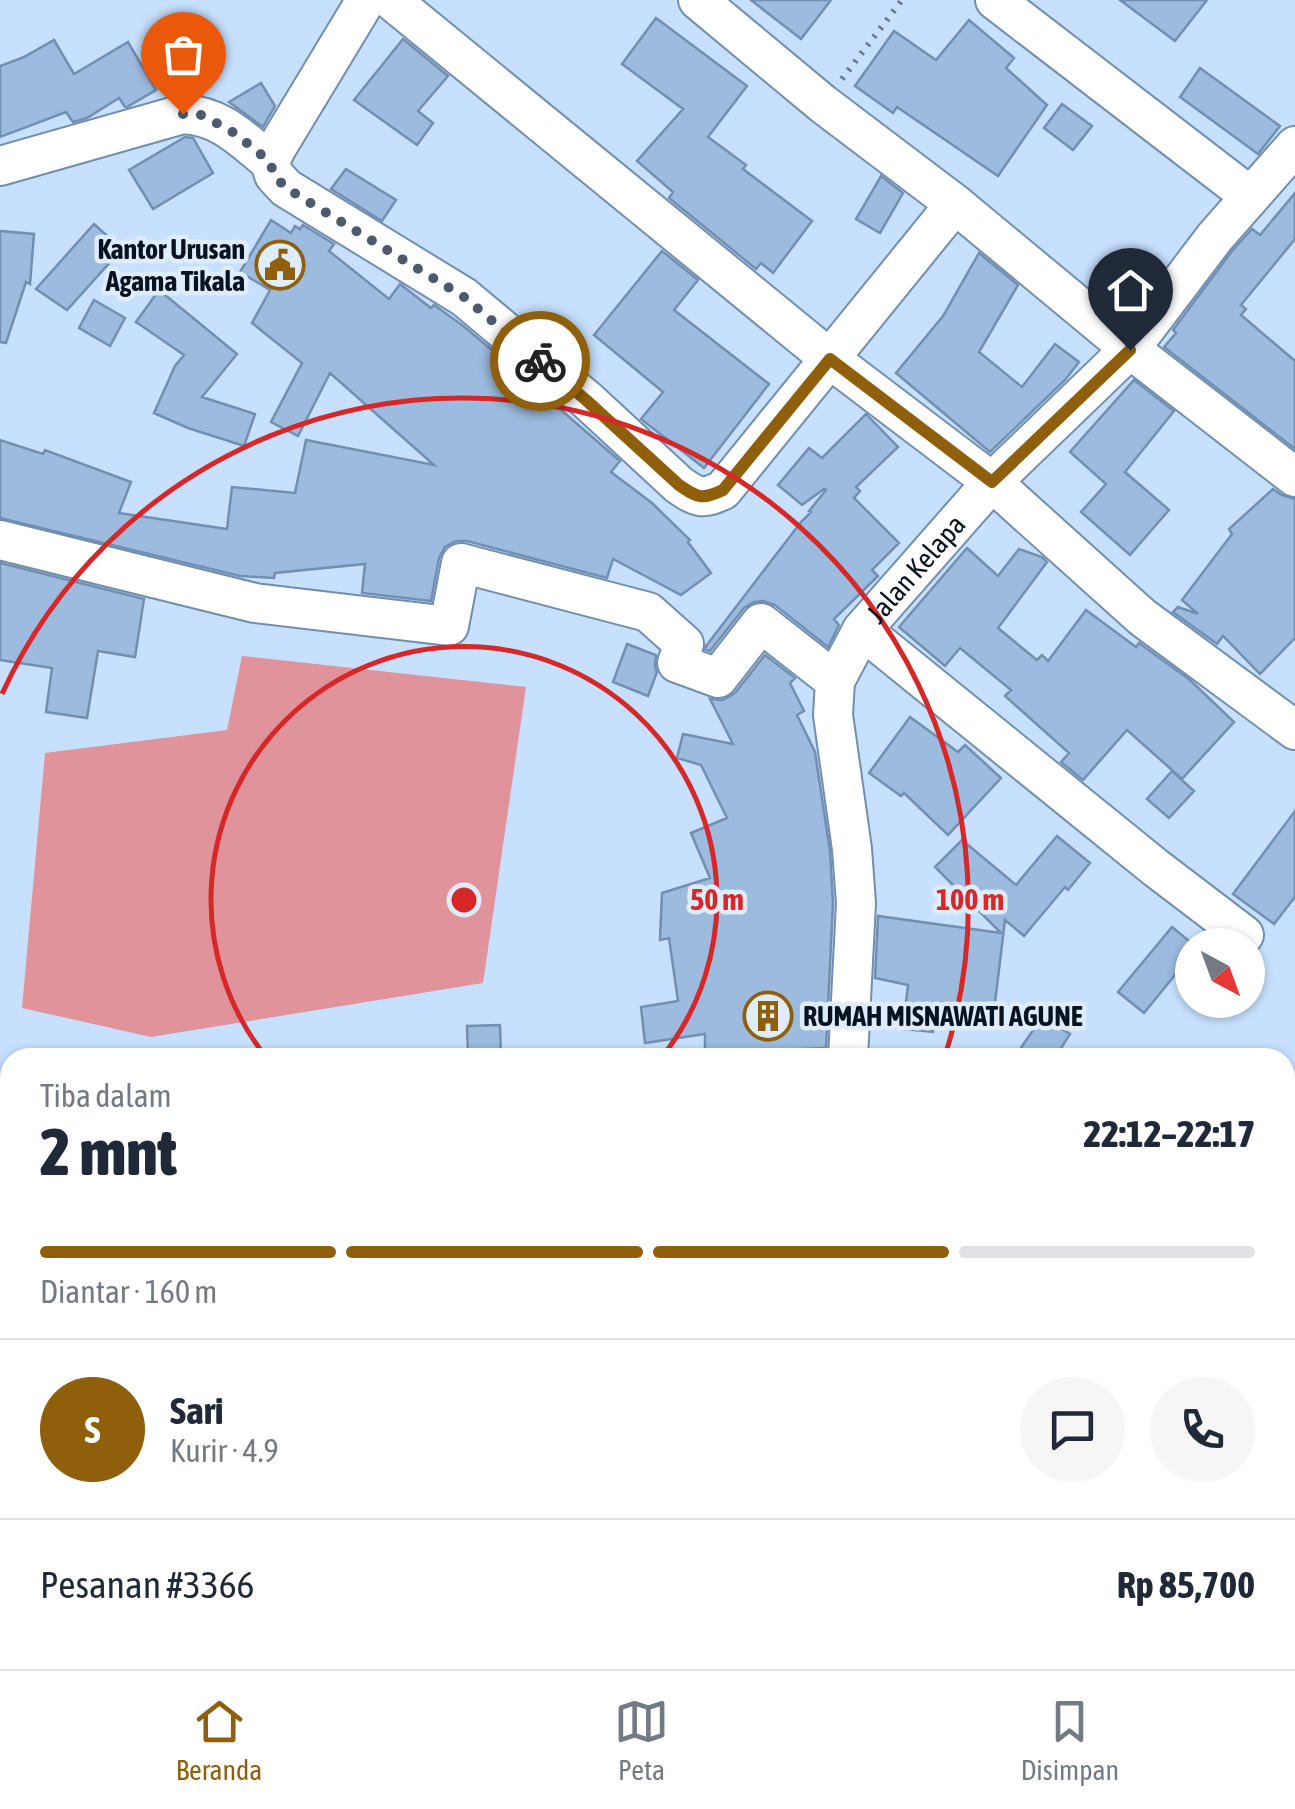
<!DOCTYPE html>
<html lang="id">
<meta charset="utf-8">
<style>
:root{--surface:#fff;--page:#f6f6f7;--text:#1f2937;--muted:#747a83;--line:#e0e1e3;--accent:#905f0c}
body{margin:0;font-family:"Asap Condensed",sans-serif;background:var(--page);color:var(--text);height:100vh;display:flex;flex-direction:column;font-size:38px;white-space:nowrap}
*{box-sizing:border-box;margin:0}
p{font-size:32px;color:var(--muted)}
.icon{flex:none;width:55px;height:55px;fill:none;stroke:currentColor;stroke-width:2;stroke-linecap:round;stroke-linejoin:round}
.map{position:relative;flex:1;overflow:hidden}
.panel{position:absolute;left:0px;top:1048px;width:1295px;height:622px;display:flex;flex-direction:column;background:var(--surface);border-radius:30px 30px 0 0;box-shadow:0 2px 8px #0004}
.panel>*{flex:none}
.needle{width:65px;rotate:139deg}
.buttons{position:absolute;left:1175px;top:928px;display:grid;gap:20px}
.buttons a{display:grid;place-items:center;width:90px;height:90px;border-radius:50%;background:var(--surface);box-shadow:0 2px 8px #0004;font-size:50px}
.pin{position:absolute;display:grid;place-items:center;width:85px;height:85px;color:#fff;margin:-102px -42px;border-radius:50% 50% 50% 0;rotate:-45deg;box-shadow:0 0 10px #0007}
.pin .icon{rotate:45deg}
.courier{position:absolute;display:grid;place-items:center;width:100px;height:100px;margin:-50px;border:8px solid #905f0c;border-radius:50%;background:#fff;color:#222;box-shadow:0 2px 12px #0007}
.overview em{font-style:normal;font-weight:800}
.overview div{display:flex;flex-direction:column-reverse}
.overview{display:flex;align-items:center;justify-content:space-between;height:170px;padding:0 40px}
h1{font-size:65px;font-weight:800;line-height:75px}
.bar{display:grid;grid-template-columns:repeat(4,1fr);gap:15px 10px;align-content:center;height:120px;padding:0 40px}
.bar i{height:12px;border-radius:8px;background:var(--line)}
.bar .current{background:var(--accent)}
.bar p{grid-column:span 4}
.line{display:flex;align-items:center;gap:25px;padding:0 40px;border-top:2px solid var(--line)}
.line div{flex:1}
.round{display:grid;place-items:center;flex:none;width:105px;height:105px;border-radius:52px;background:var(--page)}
.menu{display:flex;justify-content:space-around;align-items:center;height:140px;border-top:2px solid var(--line);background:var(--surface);font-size:28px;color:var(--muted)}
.menu a{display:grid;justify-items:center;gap:5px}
.menu .current{color:var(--accent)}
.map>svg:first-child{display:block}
.green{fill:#e0939b}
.building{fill:#9cbbde;stroke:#728fb1;stroke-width:2.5}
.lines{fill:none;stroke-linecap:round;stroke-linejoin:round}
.minor-casing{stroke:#718eaf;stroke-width:42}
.path{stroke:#67798d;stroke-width:6;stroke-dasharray:2.5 8;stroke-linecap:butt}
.minor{stroke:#fff;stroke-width:38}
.done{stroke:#4b5b6d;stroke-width:10;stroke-dasharray:0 18}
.route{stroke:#905f0c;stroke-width:12}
.ring{fill:none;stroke:#d62828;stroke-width:5}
.labels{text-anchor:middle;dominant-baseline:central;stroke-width:9;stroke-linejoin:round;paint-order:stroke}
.poi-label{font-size:28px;font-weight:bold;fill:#08131f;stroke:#dfecfb;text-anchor:end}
.street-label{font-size:28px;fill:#08131f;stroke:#dfecfb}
.centre{fill:#d62828;stroke:#dfecfb;stroke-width:5}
.ring-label{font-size:30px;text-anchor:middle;font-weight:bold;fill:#d62828;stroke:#dfecfb;stroke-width:9;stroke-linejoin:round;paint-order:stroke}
</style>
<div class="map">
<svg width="1295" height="1669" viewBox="0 0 1295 1669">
<rect width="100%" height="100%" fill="#c7e0fd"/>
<!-- green -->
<path class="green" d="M 242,656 L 526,687 L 483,983 L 151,1037 L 22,1008 L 45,753 L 227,730 Z"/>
<!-- building -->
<path class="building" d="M 751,0 L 831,0 L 801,39 Z
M 1120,0 L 1207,0 L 1175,41 Z
M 656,18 L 747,86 L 708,137 L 746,165 L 743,169 L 812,221 L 773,273 L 761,263 L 756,269 L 669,198 L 673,192 L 637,161 L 683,109 L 622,64 Z
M 969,20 L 1014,58 L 1006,68 L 1047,105 L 998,176 L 897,107 L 893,113 L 855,86 L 894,31 L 936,60 Z
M 403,39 L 448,76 L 418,111 L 433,123 L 417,145 L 354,100 Z
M 54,40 L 74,74 L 128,42 L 156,90 L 127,107 L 125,107 L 119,98 L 87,118 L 73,122 L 66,112 L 0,137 L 0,66 L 24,57 Z
M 1200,68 L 1280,126 L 1258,154 L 1180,97 Z
M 261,83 L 275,106 L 263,127 L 229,102 Z
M 1062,104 L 1092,126 L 1073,150 L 1044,128 Z
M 185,137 L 193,138 L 213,173 L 153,209 L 129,170 Z
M 346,169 L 396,200 L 382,221 L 331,189 Z
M 881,176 L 903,193 L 880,233 L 856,219 Z
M 1295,193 L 1295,239 L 1241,305 L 1246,309 L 1241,315 L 1295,361 L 1295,449 L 1164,347 L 1176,333 L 1173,330 L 1232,251 L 1252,229 L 1260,235 Z
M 271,220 L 291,233 L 295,226 L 300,229 L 303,225 L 334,244 L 329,251 L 389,299 L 400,284 L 431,308 L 434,305 L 462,325 L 563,409 L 561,410 L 620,461 L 611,472 L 652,503 L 690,540 L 688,542 L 711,573 L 681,595 L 613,559 L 607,578 L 467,541 L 456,541 L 445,547 L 439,558 L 431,601 L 362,593 L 365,564 L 275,573 L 274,578 L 240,576 L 0,518 L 0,440 L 43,454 L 45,450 L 131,482 L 119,513 L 227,529 L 232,487 L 295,493 L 306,440 L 434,465 L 330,373 L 298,436 L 271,422 L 302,363 L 252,323 L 270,290 L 240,272 Z
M 94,224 L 122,249 L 67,310 L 36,289 Z
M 0,231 L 34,234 L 30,284 L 26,282 L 6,343 L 0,342 Z
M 662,251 L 698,280 L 674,310 L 769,384 L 704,468 L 641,419 L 663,392 L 594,335 Z
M 979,253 L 1018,285 L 979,352 L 1022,387 L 1055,344 L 1079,362 L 1065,380 L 990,452 L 896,373 L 943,316 Z
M 159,290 L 237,354 L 202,397 L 255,414 L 244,446 L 188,428 L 154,413 L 175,366 L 184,355 L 136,322 Z
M 94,300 L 125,318 L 110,346 L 79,328 Z
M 1134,380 L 1174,411 L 1125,472 L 1169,510 L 1130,555 L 1081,512 L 1106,484 L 1070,452 Z
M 866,414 L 898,447 L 856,487 L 860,491 L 854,498 L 899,543 L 872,570 L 878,576 L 834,619 L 839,625 L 828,647 L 775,605 L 763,601 L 754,602 L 744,608 L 710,651 L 705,649 L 706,646 L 801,522 L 811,512 L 809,511 L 826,490 L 824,489 L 802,505 L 778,485 L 809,448 L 822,458 Z
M 1273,489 L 1282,495 L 1295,499 L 1295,638 L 1260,674 L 1223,636 L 1217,644 L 1173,612 L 1178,607 L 1198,614 L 1182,600 L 1232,534 L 1229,529 Z
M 967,548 L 998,576 L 1019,549 L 1042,557 L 1047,562 L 998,628 L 1037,660 L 1042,655 L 1048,661 L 1086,610 L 1136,647 L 1139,643 L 1190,680 L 1234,722 L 1182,779 L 1127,730 L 1083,780 L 1061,762 L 1069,753 L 1005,696 L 1011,690 L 960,648 L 945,666 L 899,627 Z
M 0,563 L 144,599 L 135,657 L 98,651 L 87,718 L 46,712 L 52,668 L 0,660 Z
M 627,644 L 656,655 L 655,666 L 657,672 L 648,696 L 613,682 Z
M 765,655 L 795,678 L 790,683 L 804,711 L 797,715 L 815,752 L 830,851 L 833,903 L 826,1048 L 705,1053 L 705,1034 L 645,1043 L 641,1007 L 678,1001 L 669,938 L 660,940 L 662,893 L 710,878 L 691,833 L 727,818 L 701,765 L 677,758 L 683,734 L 733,744 L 710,699 L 723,700 L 735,693 Z
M 910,717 L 958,752 L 965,745 L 1001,778 L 948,835 L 904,793 L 901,796 L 869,773 Z
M 1172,771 L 1194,791 L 1169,818 L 1147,799 Z
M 1295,811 L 1295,897 L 1274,924 L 1233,894 Z
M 1057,836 L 1090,863 L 1068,890 L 1065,887 L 1024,936 L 1005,920 L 992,1027 L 935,1021 L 933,1032 L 903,1029 L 908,985 L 875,978 L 878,916 L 1001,933 L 935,867 L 962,840 L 1016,885 Z
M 1172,927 L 1194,945 L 1192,945 L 1192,954 L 1144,1013 L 1118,992 Z
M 1042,1017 L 1070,1034 L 1055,1058 L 1014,1058 Z
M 500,1025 L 501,1058 L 468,1058 L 467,1026 Z"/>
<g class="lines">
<!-- minor casing -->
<g class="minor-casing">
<g id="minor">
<path d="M 366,0 L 276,149 L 270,162 L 274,175 L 286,188 L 464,297 L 586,399 L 679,485 C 698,498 702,500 723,490 L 955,204"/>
<path d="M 391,0 L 830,359 L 992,482 L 1142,617 L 1295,730"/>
<path d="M 698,0 L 823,104 L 955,204 L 1130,349 L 1215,237 L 1295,146"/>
<path d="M 995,0 L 1250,196"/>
<path d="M 0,166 L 183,114 C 221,116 242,139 270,162"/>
<path d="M 0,540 L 255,603 L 449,626 L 461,563 L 648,612 L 684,644 L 677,663 L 718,678 L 761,623 L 835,681"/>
<path d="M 862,630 L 1156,868 L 1244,935"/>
<path id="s1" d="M 848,1058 L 856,903 L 852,849 L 833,715 L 835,681 L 862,630 L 992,482 L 1130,349 L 1295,477"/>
<path d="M 0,1120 L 10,1121"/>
<path d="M 1285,1144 L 1295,1145"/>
<path d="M 1285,1263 L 1295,1265"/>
<path d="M 0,1481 L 10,1486"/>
<path d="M 1285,1546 L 1295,1551"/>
<path d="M 367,1660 L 388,1669"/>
</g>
</g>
<!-- path -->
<path class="path" d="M 842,79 L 902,0
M 1285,1478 L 1295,1453
M 557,1669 L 561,1660
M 1254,1669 L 1255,1660"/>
<!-- minor -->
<use href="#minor" class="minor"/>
</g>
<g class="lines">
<!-- done -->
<path class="done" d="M 183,114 L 202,115 L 236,134 L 270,162 L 274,175 L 286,188 L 464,297 L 540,361"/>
<!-- route -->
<path class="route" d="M 540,361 L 586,400 L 679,485 C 698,498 702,500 723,490 L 830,359 L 992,482 L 1130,350"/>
</g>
<!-- distance rings -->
<g class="ring">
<path d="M266 1057A253 253 0 1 1 662 1057"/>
<path d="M2 694A506 506 0 0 1 945 1056"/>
</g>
<!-- icons -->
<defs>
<g id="civic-ring" transform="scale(2.5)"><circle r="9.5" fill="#dfecfb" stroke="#905f0c" stroke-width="1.5"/><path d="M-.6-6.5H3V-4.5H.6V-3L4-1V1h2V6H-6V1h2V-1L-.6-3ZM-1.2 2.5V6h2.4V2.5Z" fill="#905f0c"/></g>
<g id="building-ring" transform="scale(2.5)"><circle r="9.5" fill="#dfecfb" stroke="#905f0c" stroke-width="1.5"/><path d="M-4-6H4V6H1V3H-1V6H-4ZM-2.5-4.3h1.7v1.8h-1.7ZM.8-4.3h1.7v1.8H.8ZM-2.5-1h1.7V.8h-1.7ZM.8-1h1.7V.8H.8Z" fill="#905f0c"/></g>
</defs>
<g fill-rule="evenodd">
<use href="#civic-ring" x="280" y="265"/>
<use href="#building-ring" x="768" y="1016"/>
</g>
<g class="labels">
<!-- poi labels -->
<g class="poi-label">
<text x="245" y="249">Kantor Urusan<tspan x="245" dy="32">Agama Tikala</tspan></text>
<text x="803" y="1016" text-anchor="start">RUMAH MISNAWATI AGUNE</text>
</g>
<!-- street labels -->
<g class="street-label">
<text stroke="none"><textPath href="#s1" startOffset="518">Jalan Kelapa</textPath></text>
</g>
</g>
<circle cx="464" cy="900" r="15" class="centre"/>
<g class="ring-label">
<text x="717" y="910">50 m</text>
<text x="970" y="910">100 m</text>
</g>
</svg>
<div class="buttons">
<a><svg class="needle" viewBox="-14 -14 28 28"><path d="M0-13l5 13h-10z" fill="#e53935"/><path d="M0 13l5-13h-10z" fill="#747a83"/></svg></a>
</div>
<div class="pin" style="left:183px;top:114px;background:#ea580c"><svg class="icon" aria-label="bag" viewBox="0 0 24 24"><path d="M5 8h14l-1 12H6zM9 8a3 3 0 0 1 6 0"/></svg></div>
<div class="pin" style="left:1130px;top:350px;background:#1f2937"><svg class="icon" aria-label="home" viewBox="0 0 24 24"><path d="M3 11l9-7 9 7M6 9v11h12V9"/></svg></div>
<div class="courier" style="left:540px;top:361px"><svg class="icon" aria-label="bike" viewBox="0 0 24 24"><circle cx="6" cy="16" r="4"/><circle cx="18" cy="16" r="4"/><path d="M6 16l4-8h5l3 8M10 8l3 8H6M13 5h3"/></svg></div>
<section class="panel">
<div class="overview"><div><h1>2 mnt</h1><p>Tiba dalam</p></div><em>22:12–22:17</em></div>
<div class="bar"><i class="current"></i><i class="current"></i><i class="current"></i><i></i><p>Diantar · 160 m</p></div>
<div class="line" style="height:180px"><b class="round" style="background:var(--accent);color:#fff">S</b><div><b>Sari</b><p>Kurir · 4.9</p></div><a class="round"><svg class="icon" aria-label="chat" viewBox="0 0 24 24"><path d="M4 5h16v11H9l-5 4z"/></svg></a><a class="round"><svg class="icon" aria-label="phone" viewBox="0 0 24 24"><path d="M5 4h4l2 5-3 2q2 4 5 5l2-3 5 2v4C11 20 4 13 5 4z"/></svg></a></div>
<div class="line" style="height:130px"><div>Pesanan #3366</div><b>Rp 85,700</b></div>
</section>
</div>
<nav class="menu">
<a class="current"><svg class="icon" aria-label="home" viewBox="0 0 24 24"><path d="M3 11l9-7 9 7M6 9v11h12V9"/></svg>Beranda</a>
<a><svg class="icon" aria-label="map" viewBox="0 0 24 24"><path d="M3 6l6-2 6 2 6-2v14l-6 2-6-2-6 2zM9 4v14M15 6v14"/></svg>Peta</a>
<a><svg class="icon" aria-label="saved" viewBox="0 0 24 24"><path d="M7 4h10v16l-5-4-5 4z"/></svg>Disimpan</a>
</nav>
